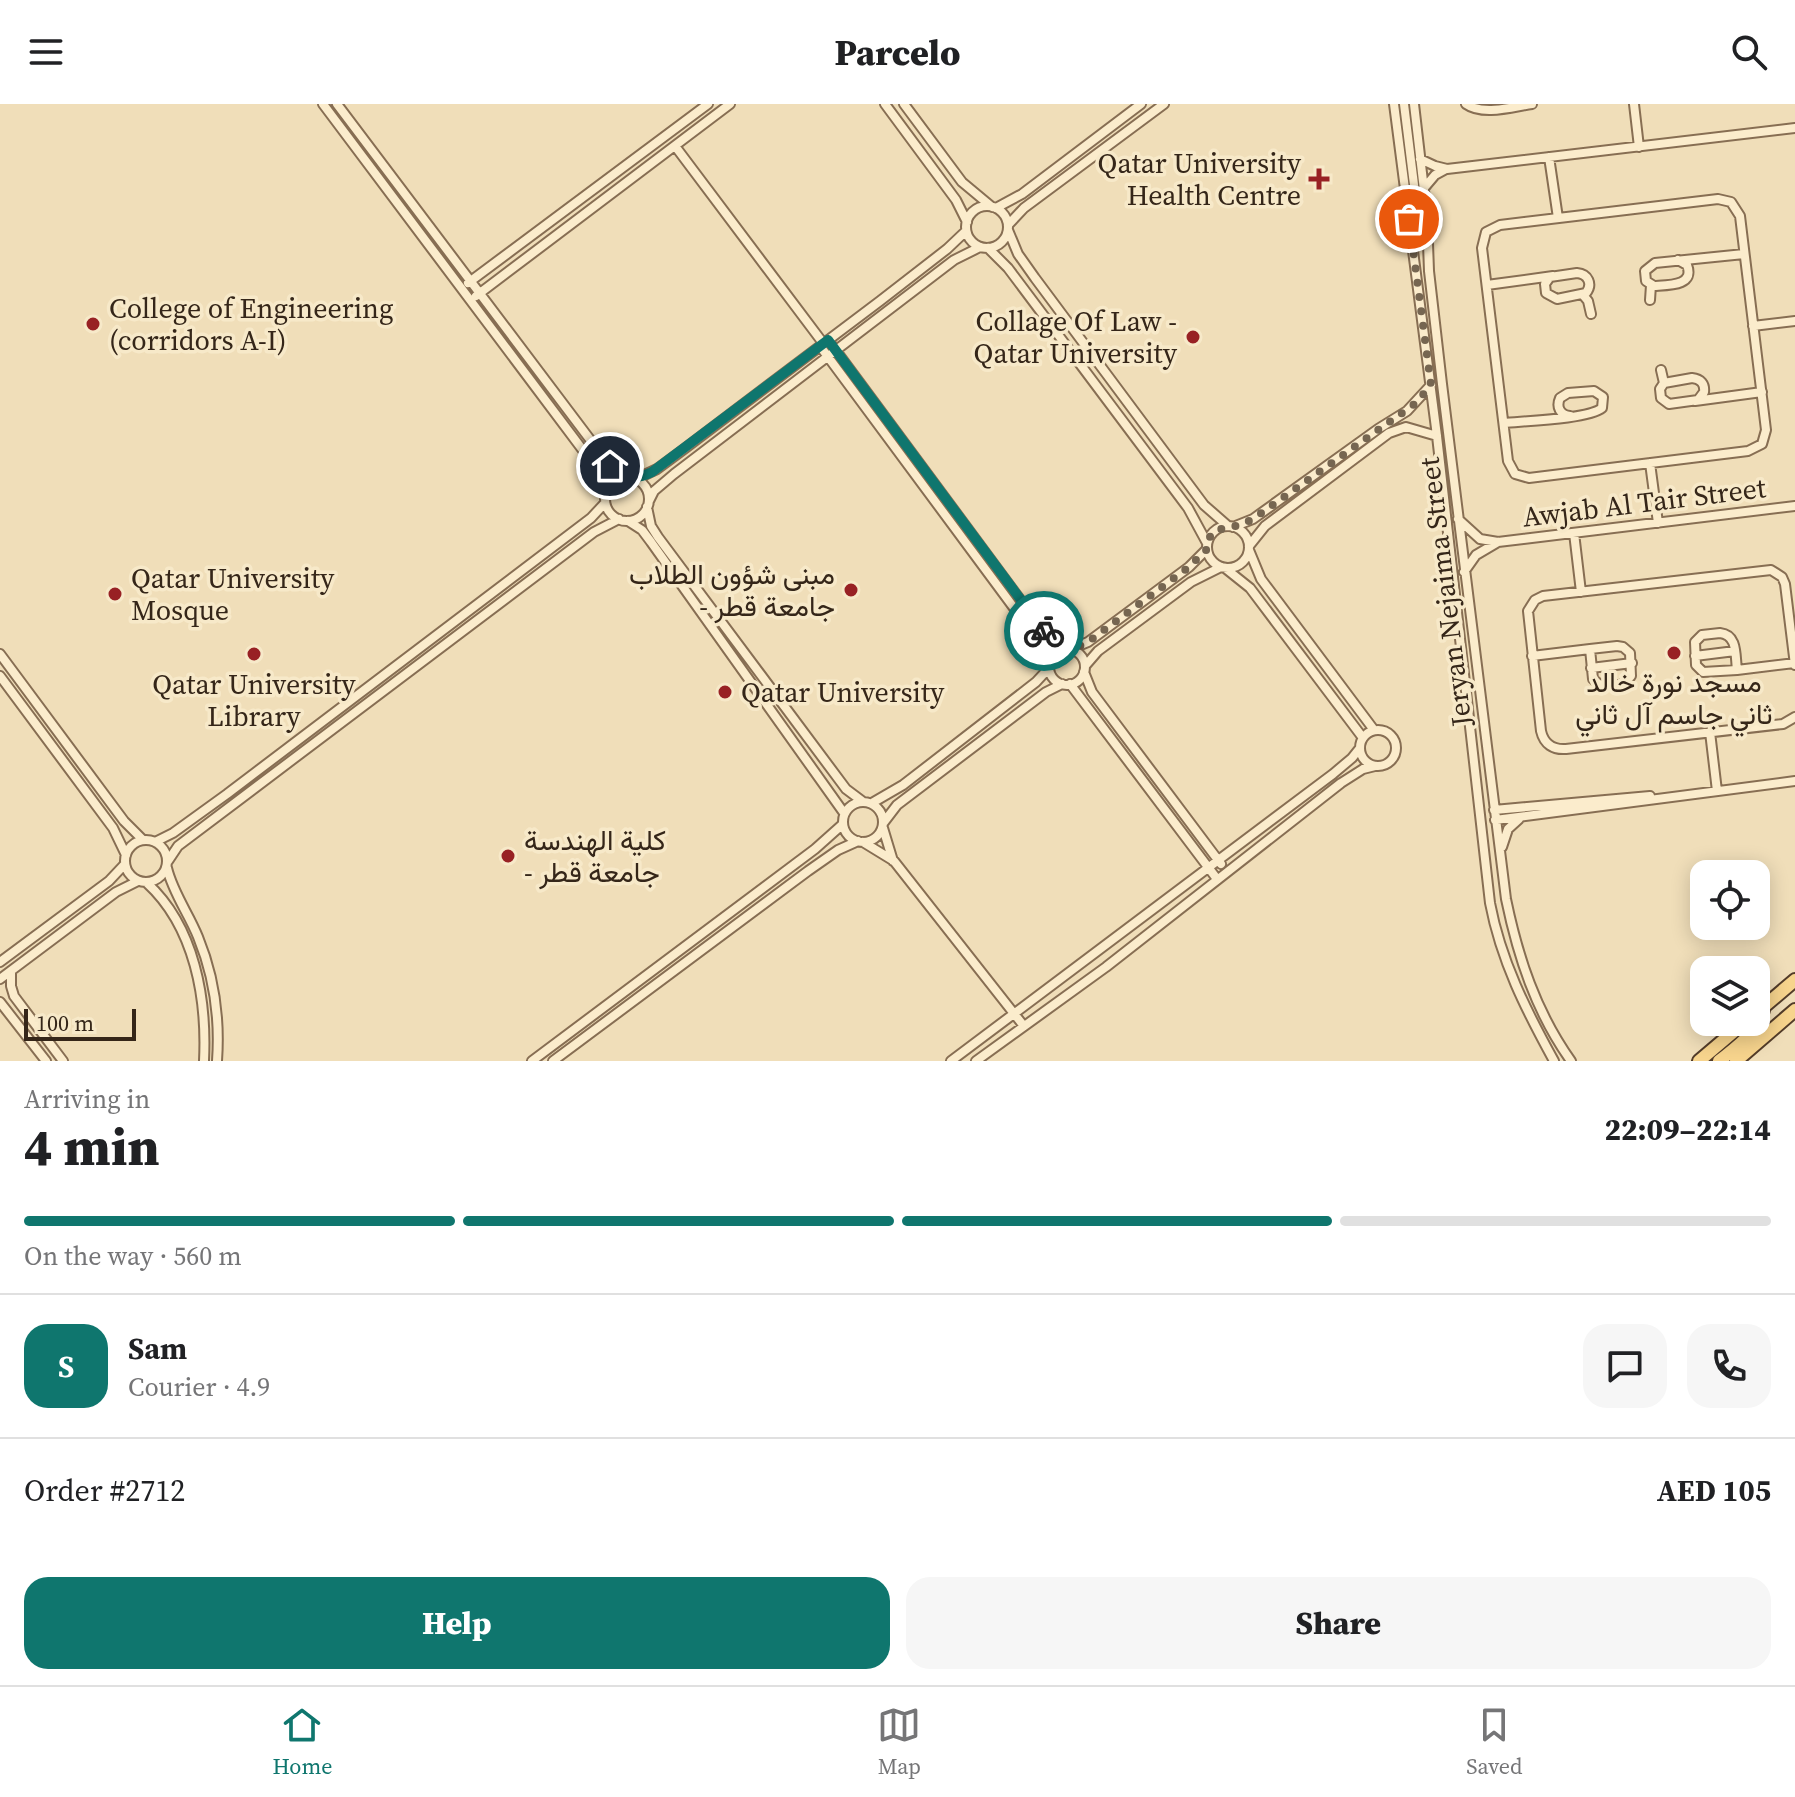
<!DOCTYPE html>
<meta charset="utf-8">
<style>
:root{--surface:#fff;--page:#f6f6f6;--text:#202124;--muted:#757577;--line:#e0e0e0;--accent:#0f766e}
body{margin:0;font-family:"Source Serif 4",Vazirmatn,serif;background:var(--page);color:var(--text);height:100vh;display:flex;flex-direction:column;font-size:30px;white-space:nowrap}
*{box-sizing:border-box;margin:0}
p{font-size:26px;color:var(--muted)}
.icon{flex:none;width:44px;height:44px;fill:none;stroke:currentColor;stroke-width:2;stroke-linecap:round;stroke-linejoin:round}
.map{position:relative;height:957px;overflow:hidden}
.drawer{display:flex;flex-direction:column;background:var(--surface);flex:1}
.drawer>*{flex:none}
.buttons{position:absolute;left:1690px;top:756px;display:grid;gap:16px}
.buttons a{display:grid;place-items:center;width:80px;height:80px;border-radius:16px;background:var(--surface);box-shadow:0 4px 20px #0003;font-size:40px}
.scale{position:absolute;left:24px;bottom:20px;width:112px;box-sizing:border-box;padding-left:8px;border:4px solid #352619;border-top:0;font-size:22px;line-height:28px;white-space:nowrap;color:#352619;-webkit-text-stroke:6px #f7e9c9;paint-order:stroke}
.pin{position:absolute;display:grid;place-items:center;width:68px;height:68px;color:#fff;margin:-34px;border:4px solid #fff;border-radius:50%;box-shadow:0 2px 8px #0007}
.courier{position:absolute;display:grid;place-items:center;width:80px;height:80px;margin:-40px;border:6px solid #0f766e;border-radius:50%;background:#fff;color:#222;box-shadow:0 2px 10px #0007}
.headline em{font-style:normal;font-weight:800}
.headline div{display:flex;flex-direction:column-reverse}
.headline{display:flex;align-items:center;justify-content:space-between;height:136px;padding:0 24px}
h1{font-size:52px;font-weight:800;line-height:60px}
.bar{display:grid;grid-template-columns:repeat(4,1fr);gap:12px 8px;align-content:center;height:96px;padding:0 24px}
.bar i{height:10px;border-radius:6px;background:var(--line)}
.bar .current{background:var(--accent)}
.bar p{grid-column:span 4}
.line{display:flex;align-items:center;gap:20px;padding:0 24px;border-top:2px solid var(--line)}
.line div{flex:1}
.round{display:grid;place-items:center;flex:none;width:84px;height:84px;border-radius:24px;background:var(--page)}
.primary-button{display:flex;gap:16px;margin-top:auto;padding:16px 24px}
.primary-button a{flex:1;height:92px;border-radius:24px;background:var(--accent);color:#fff;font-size:32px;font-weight:800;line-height:92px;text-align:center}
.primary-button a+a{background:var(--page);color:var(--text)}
header{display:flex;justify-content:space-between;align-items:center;height:104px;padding:0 24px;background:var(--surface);font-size:36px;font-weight:800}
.menu{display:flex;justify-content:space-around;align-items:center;height:112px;border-top:2px solid var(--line);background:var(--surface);font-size:22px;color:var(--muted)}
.menu a{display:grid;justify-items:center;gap:4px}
.menu .current{color:var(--accent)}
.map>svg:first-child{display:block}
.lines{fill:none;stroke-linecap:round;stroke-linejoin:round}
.minor-casing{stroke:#876e53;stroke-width:12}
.primary-casing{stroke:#533c29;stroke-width:16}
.minor{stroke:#fbeccc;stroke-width:8}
.primary{stroke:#f7d48d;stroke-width:12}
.done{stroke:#766651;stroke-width:8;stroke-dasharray:0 14.4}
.route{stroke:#0f766e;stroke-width:10}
.poi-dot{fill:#982124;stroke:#f7e9c9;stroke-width:3}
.labels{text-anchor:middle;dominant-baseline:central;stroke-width:7;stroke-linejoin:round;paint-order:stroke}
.poi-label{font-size:28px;fill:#352619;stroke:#f7e9c9;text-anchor:start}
.street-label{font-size:28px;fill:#352619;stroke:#f7e9c9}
</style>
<header><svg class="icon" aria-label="menu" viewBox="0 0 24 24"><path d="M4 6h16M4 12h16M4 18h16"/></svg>Parcelo<svg class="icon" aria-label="search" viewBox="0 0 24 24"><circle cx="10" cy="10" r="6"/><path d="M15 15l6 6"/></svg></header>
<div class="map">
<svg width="1795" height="957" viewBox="0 0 1795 957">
<rect width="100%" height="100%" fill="#f0deb9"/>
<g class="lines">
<!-- minor casing -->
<g class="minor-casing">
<path id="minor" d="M 323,0 L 591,357 L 602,374 L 606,389
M 337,0 L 610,362 L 625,373
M 885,0 L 956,96 L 967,118
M 904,0 L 962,78 L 992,103
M 1394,0 L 1437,332 L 1490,799 C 1501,857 1526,906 1554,957
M 1404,0 L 1417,105 L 1427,124
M 1414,0 L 1427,112 L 1429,167 L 1442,280 L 1506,795 C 1518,853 1536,908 1571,957
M 1466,0 C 1483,12 1512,3 1532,0
M 1634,0 L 1639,43
M 675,42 L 823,239
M 1549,53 L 1558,114
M 1420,55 L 1435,62 L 1447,65 L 1795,24
M 1424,84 L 1435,71 L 1446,65
M 1718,95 L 1731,98 L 1740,112 L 1766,326 L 1762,340 L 1748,347 L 1529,374 L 1515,370 L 1508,357 L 1482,144 L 1486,128 L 1500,121 Z
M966 123a21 21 0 1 1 42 0a21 21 0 1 1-42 0Z
M 996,104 L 1022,90 L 1141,0
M 1008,121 L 1024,104 L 1164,0
M 1008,126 L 1018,150 L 1035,174 L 1204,401 L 1228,422
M 988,144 L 1008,164 L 1188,404 L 1207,439
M 1678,156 L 1687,161 C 1695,182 1669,181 1654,182 L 1646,177 L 1645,167 L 1655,159 L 1744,150
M 1577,169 C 1588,170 1593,180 1586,189 L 1557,195 L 1546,189 L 1545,180 L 1550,173 Z
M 468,179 L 708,0
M 1487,181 L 1553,172
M 1583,191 L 1588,197 L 1591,210
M 476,192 L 730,0
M 1650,196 L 1651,181
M 1753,222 L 1795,217
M 828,236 L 1050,536 L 1064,545
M 820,242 L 1040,539 L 1049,560
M 1661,266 L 1664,279
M 1692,274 C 1701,275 1705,280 1704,288 L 1698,296 L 1669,300 L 1661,294 L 1660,285 L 1664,279 Z
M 1695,297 L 1762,288
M 1504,319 C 1524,317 1589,315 1602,304 L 1603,293 L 1594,287 L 1568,289 L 1560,294 C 1556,303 1560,311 1570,312
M 1650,359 L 1658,419
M605 395a22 22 0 1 1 44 0a22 22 0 1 1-44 0Z
M 636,375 L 657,365 L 684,345 L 880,197 L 947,145 L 966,127
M 649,397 L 654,387 L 674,370 L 954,156 L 980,143
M 647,403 L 651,422 L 658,433 L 846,685 L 862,697
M 1458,415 L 1480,435 L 1498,438 L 1795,402
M 628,417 L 642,426 L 651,438 L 844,709
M1207 443a21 21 0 1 1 42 0a21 21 0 1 1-42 0Z
M 1233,423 L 1253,415 L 1378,325 L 1407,307 L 1431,281
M 1574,429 L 1581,488
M 1249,442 L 1265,422 L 1389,329 L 1406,323 L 1437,332
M 1249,446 L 1261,475 L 1374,626
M 1225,464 L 1250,484 L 1363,634
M 1464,468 L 1476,451 L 1498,438
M 1720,529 C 1738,531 1735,551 1737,566 L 1703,568 L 1696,561 L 1695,538 L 1702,531 Z
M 1617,542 L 1623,543 L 1630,549 L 1631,572 L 1621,581 L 1600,581 L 1593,575 L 1590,545 Z
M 1071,545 L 1088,538 L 1189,463 L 1207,445
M1049 563a18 18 0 1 1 36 0a18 18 0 1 1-36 0Z
M 0,550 L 124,717 L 143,736
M 1532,552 L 1590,545
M 1695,552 L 1735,547
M 1795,561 L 1785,480 L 1782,473 L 1771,466 L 1543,492 L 1535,496 L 1528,507 L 1541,627 C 1544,640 1553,646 1566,645 L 1783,620 L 1795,613
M 1085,562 L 1098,547 L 1191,478 L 1221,463
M 1591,564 L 1632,559
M 1737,566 L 1795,559
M 1084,568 L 1092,588 L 1221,760
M 0,572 L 113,724 L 126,751
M 1070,580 L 1217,775
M1360 644a18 18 0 1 1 36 0a18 18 0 1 1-36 0Z
M 1710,628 L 1717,687
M843 718a20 20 0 1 1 40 0a20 20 0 1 1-40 0Z
M 872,699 L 903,681 L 1036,578 L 1049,564
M 1494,706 L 1650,692
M 1495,716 L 1795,677
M 884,718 L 897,701 L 1046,588 L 1062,580
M 883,724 L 893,757
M125 757a21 21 0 1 1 42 0a21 21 0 1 1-42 0Z
M 155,738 L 173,729 L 227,690 L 591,414 L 605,399
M 863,738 L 894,757 L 1023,921
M 1502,743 L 1508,725 L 1519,715
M 168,757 L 178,742 L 594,428 L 619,415
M 167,764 C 173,789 189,810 198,833 C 214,872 220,915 217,957
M 147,779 C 195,823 207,895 204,957
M 0,858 L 109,777 L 125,760
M 11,867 L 11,882 L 14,892 L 63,957
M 0,875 L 116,788 L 138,777
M 0,898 L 46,957
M 532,957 L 815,745 L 843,720
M 553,957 L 808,767 L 838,746 L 858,737
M 951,957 L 1333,670 L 1352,654 L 1360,644
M 976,957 L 1106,863 L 1341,679 L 1363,665 L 1375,662"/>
</g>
<!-- primary casing -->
<g class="primary-casing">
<path id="primary" d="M 1761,905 L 1795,876
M 1699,957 L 1745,918
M 1719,957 C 1739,941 1758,929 1764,902
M 1736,957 L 1795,906"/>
</g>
<!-- minor -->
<use href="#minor" class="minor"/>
<!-- primary -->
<use href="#primary" class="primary"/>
</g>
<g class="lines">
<!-- done -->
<path class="done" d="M 1044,527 C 1057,545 1068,549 1088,538 L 1189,463 L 1207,445 L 1208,435 L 1216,426 L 1240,421 L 1253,415 L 1416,299 L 1431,281 L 1409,115"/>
<!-- route -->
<path class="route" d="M 610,362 C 625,374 634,377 652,368 L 828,236 L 1044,527"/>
</g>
<!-- markers -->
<g class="poi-dot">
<path d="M1315 63h8v8h8v8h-8v8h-8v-8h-8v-8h8z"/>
<circle cx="93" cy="220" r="8"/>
<circle cx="1193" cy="233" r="8"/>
<circle cx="851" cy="486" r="8"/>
<circle cx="115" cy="490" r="8"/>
<circle cx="1674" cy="549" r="8"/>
<circle cx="254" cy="550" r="8"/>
<circle cx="725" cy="588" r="8"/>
<circle cx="508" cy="752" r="8"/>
</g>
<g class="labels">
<!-- poi labels -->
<g class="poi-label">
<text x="1301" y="59" text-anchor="end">Qatar University<tspan x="1301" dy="32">Health Centre</tspan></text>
<text x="109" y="204">College of Engineering<tspan x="109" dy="32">(corridors A-I)</tspan></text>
<text x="1177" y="217" text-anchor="end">Collage Of Law -<tspan x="1177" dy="32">Qatar University</tspan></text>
<text x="835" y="470" text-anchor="end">مبنى شؤون الطلاب<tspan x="835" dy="32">- جامعة قطر</tspan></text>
<text x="131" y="474">Qatar University<tspan x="131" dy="32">Mosque</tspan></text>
<text x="1674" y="578" text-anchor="middle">مسجد نورة خالد<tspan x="1674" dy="32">ثاني جاسم آل ثاني</tspan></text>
<text x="254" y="580" text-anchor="middle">Qatar University<tspan x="254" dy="32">Library</tspan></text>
<text x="741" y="588">Qatar University</text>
<text x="524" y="736">كلية الهندسة<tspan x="524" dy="32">- جامعة قطر</tspan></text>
</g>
<!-- street labels -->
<g class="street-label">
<text transform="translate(1644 398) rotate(-7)">Awjab Al Tair Street</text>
<text transform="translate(1445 488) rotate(-97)">Jeryan Nejaima Street</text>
</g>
</g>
</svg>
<div class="buttons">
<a><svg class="icon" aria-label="locate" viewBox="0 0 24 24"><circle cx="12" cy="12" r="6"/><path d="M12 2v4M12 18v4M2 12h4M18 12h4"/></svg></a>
<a><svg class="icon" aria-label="layers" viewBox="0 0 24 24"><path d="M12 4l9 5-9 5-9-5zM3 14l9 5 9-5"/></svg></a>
</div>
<div class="scale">100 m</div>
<div class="pin" style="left:1409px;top:115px;background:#ea580c"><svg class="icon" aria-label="bag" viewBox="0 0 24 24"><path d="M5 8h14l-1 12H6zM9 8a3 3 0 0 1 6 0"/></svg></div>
<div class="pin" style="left:610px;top:362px;background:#1f2937"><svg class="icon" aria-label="home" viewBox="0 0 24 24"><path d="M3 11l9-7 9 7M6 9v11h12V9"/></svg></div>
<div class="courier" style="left:1044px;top:527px"><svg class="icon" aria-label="bike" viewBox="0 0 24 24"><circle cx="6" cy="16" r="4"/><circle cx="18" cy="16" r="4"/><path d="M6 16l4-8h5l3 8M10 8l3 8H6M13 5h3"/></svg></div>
</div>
<section class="drawer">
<div class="headline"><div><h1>4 min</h1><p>Arriving in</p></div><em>22:09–22:14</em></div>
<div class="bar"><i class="current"></i><i class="current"></i><i class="current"></i><i></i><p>On the way · 560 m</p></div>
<div class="line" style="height:144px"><b class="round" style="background:var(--accent);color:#fff">S</b><div><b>Sam</b><p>Courier · 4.9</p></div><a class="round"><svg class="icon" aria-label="chat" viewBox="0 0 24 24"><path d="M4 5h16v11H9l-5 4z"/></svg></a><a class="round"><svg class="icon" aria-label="phone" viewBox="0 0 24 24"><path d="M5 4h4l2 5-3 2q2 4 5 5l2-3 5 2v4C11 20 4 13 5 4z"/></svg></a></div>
<div class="line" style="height:104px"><div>Order #2712</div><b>AED 105</b></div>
<div class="primary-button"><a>Help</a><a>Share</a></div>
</section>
<nav class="menu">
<a class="current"><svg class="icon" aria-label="home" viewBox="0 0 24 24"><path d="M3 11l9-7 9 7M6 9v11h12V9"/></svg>Home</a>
<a><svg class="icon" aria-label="map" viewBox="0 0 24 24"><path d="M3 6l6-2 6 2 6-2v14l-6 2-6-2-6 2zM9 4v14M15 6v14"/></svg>Map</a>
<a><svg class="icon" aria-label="saved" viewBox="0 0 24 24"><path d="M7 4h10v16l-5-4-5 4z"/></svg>Saved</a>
</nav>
